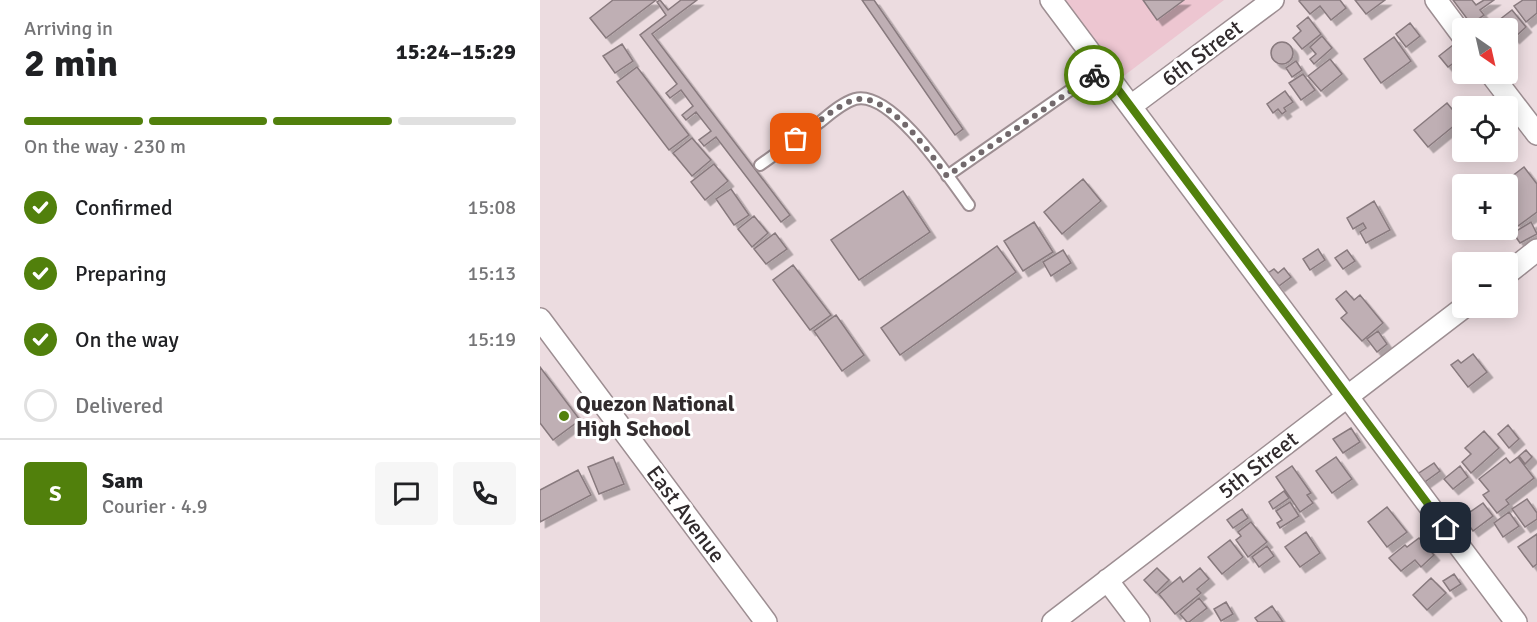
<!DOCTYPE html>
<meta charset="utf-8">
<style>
:root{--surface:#fff;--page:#f6f6f6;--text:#202124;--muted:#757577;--line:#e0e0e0;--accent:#51800c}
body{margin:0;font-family:Signika,sans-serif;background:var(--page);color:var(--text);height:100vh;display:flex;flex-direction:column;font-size:22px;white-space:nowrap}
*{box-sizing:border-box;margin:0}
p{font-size:20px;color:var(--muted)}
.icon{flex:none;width:33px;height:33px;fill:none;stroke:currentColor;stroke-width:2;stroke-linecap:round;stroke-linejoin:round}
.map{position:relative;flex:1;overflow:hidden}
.sheet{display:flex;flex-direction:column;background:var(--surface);width:540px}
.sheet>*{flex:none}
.needle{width:39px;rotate:146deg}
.tools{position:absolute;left:912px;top:18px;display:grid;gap:12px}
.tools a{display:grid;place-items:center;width:66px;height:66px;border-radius:6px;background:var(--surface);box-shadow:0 3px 15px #0003;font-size:30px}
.pin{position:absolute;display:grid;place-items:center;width:51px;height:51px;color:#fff;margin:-26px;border-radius:12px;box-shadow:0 3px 9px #0006}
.courier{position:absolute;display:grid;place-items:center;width:60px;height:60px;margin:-30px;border:4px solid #51800c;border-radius:50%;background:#fff;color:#222;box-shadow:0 2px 8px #0007}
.head em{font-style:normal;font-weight:700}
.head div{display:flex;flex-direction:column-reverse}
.head{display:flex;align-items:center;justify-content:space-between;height:102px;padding:0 24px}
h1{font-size:39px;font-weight:700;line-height:45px}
.bar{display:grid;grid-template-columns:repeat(4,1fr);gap:9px 6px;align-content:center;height:72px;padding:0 24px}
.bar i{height:8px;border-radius:4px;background:var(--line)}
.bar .active{background:var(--accent)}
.bar p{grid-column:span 4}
.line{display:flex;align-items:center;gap:15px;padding:0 24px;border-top:2px solid var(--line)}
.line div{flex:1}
.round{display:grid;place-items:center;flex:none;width:63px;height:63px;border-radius:6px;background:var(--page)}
ol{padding:0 24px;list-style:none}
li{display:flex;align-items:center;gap:18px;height:66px}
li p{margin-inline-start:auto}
li .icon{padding:6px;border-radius:50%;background:var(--accent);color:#fff;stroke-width:4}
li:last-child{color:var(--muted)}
li i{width:33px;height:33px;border:3px solid var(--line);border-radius:50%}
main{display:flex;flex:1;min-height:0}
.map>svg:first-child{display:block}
.park{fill:#edc6d1}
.building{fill:#bfafb4;stroke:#887a7e;stroke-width:1.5;filter:url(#shadow)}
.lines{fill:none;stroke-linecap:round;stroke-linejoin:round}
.service-casing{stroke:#9d8e92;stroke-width:14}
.minor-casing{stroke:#9d8e92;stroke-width:24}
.service{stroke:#fff;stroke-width:10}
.minor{stroke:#fff;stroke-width:21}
.done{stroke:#72696c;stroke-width:6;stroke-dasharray:0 10.8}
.route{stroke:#51800c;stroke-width:8}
.poi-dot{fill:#51800c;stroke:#fff;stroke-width:2}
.labels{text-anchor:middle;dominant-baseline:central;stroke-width:6;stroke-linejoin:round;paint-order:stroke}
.street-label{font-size:22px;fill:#312b2d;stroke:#fff}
.poi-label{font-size:22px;font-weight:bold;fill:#312b2d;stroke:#fff;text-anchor:start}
</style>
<main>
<section class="sheet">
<div class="head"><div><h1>2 min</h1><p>Arriving in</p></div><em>15:24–15:29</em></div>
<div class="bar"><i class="active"></i><i class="active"></i><i class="active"></i><i></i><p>On the way · 230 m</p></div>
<ol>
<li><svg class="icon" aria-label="check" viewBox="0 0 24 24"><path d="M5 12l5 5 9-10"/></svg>Confirmed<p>15:08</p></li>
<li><svg class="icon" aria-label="check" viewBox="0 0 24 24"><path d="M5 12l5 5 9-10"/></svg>Preparing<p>15:13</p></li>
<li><svg class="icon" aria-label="check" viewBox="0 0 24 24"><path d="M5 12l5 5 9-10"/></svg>On the way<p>15:19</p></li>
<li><i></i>Delivered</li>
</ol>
<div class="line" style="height:108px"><b class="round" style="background:var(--accent);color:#fff">S</b><div><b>Sam</b><p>Courier · 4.9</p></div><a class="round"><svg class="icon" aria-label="chat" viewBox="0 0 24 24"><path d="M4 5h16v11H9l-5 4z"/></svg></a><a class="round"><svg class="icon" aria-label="phone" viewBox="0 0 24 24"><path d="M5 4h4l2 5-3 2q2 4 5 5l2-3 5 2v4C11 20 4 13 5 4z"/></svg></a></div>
</section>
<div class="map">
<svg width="997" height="622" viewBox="0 0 997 622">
<defs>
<filter id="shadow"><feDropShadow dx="5.5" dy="5.5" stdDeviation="0" flood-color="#0004"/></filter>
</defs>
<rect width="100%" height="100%" fill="#ecdce0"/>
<!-- park -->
<path class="park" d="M 511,0 L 684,0 L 577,81 Z"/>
<!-- building -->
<path class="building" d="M 73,0 L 116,0 L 66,38 L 50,18 Z
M 120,0 L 128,10 L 141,0 L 157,0 L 112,34 L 250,215 L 241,222 L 176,137 L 164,146 L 159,140 L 171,131 L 156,112 L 146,120 L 142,115 L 153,106 L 141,90 L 130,98 L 126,93 L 137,84 L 100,35 L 126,15 L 117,2 Z
M 322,0 L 334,0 L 423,129 L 415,135 Z
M 603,0 L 644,0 L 617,20 Z
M 761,0 L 800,0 L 806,8 L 791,20 L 780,6 L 770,14 L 759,1 Z
M 815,0 L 845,0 L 826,14 Z
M 913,0 L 932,0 L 936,5 L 944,0 L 954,0 L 940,10 L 944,15 L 931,24 Z
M 983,0 L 997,0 L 997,13 L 986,22 L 974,6 Z
M 972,10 L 986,27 L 974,38 L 959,20 Z
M 768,17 L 781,34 L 762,49 L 753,38 L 761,31 L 757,26 Z
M 870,23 L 880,36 L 866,47 L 856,34 Z
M 782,36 L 792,48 L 774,64 L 770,59 L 776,54 L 770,47 Z
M 854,37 L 871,61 L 841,83 L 824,59 Z
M731 53a11 11 0 1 1 22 0a11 11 0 1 1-22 0Z
M 82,44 L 93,61 L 75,73 L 63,56 Z
M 913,45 L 922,57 L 908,67 L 899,56 Z
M 790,59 L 802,74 L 781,91 L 768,76 Z
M 756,61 L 762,70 L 752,77 L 746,68 Z
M 97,67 L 149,135 L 129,150 L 77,82 Z
M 763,74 L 775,90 L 761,100 L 749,83 Z
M 745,91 L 753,102 L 744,108 L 746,111 L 742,114 L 738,109 L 733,113 L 727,104 Z
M 907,103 L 921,120 L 888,147 L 874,130 Z
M 152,138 L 171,160 L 152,176 L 133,153 Z
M 174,164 L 188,181 L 165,200 L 151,182 Z
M 984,167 L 997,184 L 997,212 L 978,226 L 968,212 L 968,184 L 946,184 L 957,176 L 963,183 Z
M 543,179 L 561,201 L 522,234 L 504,212 Z
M 191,189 L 209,215 L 194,225 L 176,199 Z
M 363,191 L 390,232 L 319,280 L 291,240 Z
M 834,201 L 850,230 L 826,243 L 820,232 L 826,228 L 823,223 L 813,229 L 807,218 Z
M 214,216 L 228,233 L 212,247 L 198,229 Z
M 494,222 L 513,252 L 483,271 L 464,241 Z
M 991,222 L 997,234 L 980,243 L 973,233 Z
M 235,233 L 247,249 L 226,264 L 214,249 Z
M 457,246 L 476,272 L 360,355 L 341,328 Z
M 778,249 L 785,260 L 770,270 L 763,259 Z
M 523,250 L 531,263 L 511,276 L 503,262 Z
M 807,250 L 815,261 L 803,269 L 795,258 Z
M 253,265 L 291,315 L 270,330 L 233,280 Z
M 744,268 L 751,277 L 739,286 L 728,273 L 734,269 L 738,273 Z
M 806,291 L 814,300 L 820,295 L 843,323 L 822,341 L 801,318 L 807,313 L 796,299 Z
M 296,315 L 324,355 L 302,371 L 274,331 Z
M 838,331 L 847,344 L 837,352 L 827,339 Z
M 933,354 L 947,372 L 928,387 L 911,365 L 918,360 L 921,363 Z
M 0,367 L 40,420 L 13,440 L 0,423 Z
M 968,425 L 979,439 L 969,448 L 958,434 Z
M 811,428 L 820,442 L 803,453 L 793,439 Z
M 944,431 L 959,448 L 931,473 L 922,462 L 931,454 L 925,448 Z
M 986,450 L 992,457 L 985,464 L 979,456 Z
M 73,457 L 84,484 L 59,494 L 48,467 Z
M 796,457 L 812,479 L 792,493 L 776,471 Z
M 978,457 L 994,478 L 966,500 L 969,504 L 957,513 L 943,495 L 949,491 L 939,479 L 966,458 L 970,463 Z
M 894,463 L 900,471 L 882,484 L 876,475 Z
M 752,466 L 771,493 L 767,495 L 773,503 L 760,512 L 736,477 Z
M 920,466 L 928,477 L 913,489 L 904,479 Z
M 38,470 L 51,495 L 0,522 L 0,490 Z
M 744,491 L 749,498 L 733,509 L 729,502 Z
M 987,499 L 997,513 L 997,519 L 985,527 L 972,509 Z
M 750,502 L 759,516 L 740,528 L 737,523 L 742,520 L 736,511 Z
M 943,503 L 953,516 L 933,531 L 923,517 Z
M 847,507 L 867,532 L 847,547 L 828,522 Z
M 702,509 L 708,518 L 693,528 L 687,520 Z
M 969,512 L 979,526 L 963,537 L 954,523 Z
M 711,522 L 727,542 L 708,557 L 696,540 L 701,536 L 698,532 Z
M 766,532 L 780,553 L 760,567 L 745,547 Z
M 997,534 L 997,564 L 993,567 L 978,547 Z
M 879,538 L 894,555 L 881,567 L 875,560 L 861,571 L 849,558 L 865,545 L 867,547 Z
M 690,540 L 703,557 L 682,574 L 668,557 Z
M 727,546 L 734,556 L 719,567 L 712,557 Z
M 617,568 L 629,580 L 616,593 L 604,580 Z
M 660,568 L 669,579 L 657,589 L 661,593 L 635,614 L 619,594 L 640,577 L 643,582 Z
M 914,574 L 921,584 L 910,591 L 903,581 Z
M 891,578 L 906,593 L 887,610 L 873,595 Z
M 659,598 L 667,608 L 649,622 L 647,622 L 640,614 Z
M 686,602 L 693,614 L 681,621 L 674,609 Z
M 732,606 L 743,622 L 718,622 L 715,618 Z"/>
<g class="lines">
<!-- service casing -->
<g class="service-casing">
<path id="service" d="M 220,165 C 240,151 260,136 280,122 C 290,114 302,103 315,99 C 351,89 410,179 429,205
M 407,176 L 562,68"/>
</g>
<!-- minor casing -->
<g class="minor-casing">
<path id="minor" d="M 511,0 L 976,622
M 896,0 L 922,35
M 951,74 L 997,134
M 591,106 L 733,0
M 968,273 L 997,250
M 0,319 L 226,622
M 567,580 L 599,622
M 513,622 L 923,308"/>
</g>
<!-- service -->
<use href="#service" class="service"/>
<!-- minor -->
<use href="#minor" class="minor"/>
</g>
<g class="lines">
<!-- done -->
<path class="done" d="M 256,139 C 270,128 299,104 314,100 C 346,90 390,153 407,176 L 554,75"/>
<!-- route -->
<path class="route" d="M 554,75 L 562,68 L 906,528"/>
</g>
<!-- markers -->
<circle class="poi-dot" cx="24" cy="416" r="6"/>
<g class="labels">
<!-- street labels -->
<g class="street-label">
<text transform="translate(662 53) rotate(-37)">6th Street</text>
<text transform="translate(718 465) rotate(-38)">5th Street</text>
<text transform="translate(146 514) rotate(53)">East Avenue</text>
</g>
<!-- poi labels -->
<g class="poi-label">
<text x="36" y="403">Quezon National<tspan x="36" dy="25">High School</tspan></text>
</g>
</g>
</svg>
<div class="tools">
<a><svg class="needle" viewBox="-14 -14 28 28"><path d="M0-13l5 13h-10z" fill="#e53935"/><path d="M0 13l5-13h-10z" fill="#757577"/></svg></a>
<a><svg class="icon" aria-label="locate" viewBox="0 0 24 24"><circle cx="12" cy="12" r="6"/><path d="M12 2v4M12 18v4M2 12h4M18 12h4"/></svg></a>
<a>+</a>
<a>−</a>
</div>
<div class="pin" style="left:256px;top:139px;background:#ea580c"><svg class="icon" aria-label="bag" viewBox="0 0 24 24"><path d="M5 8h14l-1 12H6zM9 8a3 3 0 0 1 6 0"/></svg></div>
<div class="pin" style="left:906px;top:528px;background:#1f2937"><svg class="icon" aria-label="home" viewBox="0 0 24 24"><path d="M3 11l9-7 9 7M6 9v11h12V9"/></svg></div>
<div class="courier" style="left:554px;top:75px"><svg class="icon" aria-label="bike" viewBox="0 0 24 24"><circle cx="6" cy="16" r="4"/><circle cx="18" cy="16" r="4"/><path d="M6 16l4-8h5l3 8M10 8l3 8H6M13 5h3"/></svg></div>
</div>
</main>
